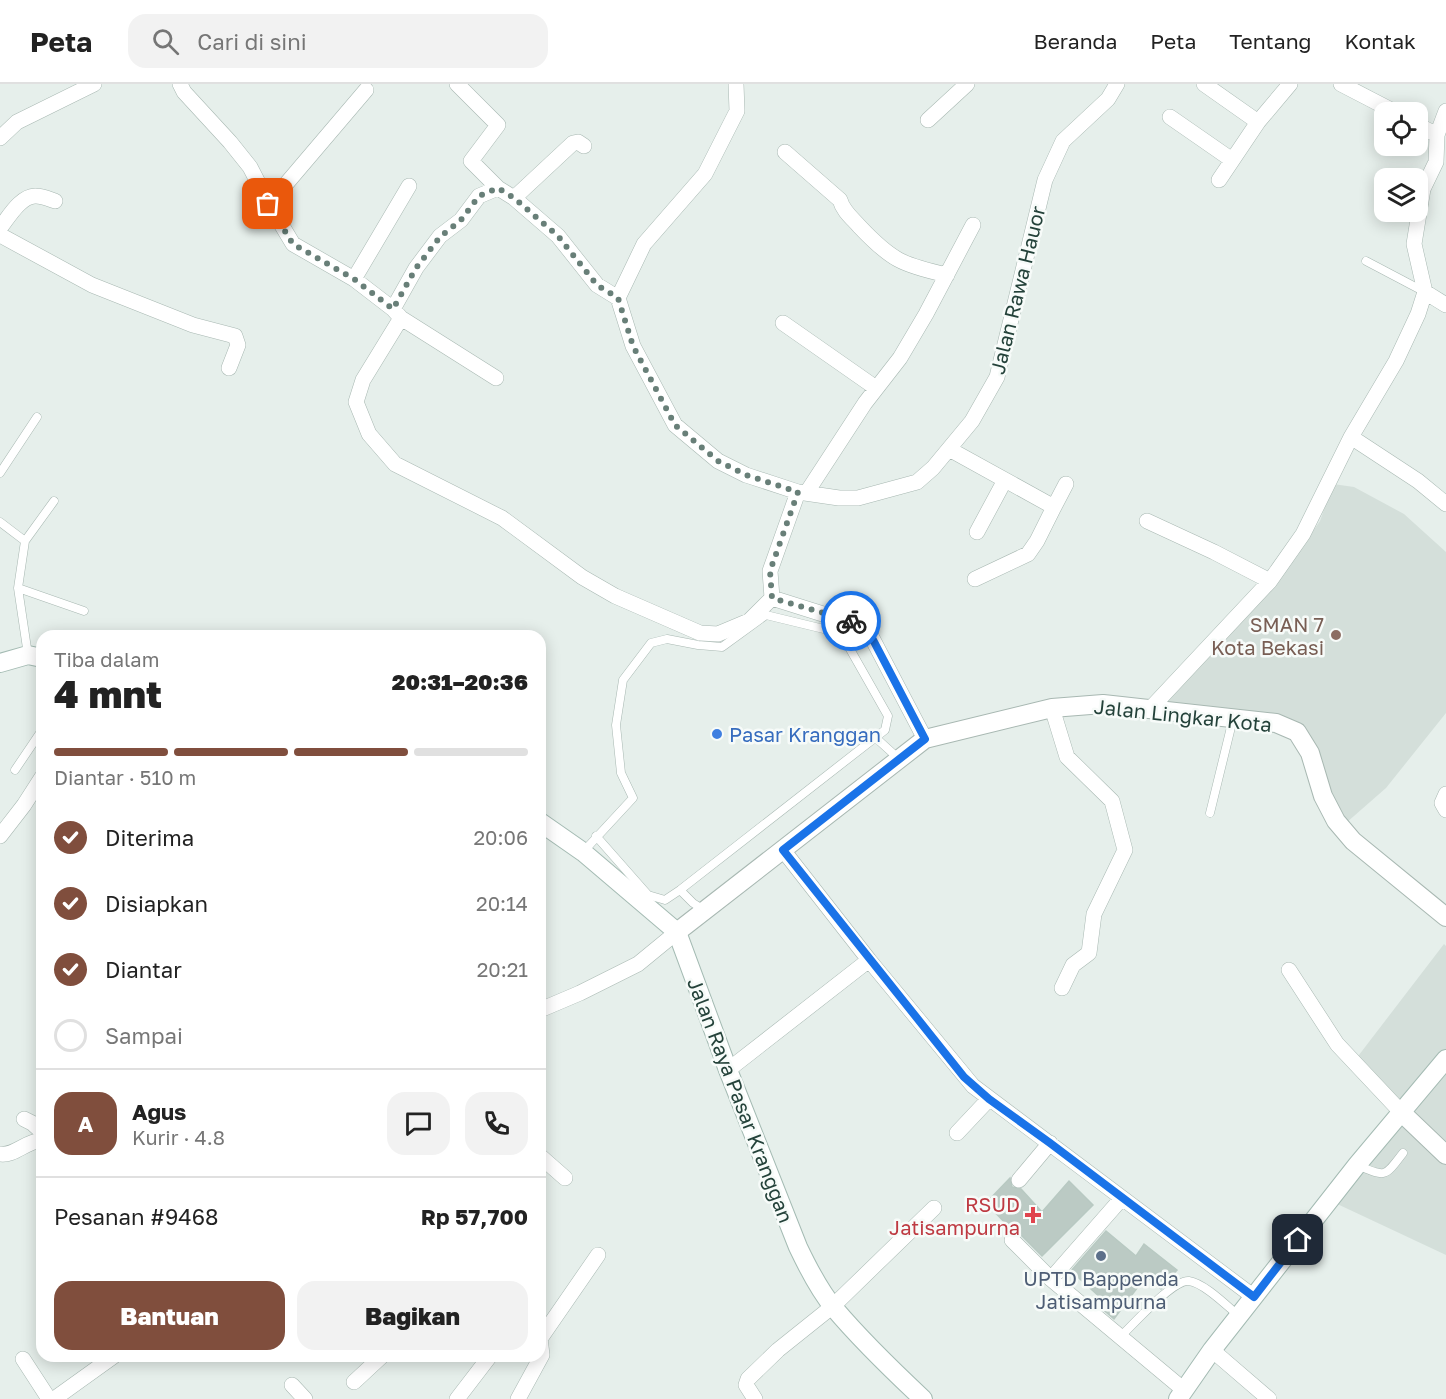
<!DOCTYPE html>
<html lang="id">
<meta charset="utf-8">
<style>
:root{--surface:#fff;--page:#f2f2f2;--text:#222;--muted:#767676;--line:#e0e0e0;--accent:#804e3d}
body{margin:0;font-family:"Golos Text",sans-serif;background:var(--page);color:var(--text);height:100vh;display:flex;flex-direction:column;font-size:22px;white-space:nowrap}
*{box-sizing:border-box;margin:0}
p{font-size:20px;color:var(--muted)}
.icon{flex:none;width:33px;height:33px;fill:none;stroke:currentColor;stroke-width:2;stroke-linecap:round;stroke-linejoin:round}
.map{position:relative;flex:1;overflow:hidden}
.sheet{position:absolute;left:36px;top:546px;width:510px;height:732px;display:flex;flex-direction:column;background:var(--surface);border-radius:18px;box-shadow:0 3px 15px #0003}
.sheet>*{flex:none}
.controls{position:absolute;left:1374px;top:18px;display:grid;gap:12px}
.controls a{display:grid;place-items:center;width:54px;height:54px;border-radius:12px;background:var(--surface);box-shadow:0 3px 15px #0003;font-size:30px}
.pin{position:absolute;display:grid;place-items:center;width:51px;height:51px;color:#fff;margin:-26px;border-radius:12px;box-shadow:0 3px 9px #0006}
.courier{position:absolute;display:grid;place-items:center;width:60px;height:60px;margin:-30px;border:4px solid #1a73e8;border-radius:50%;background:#fff;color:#222;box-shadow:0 2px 8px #0007}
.overview em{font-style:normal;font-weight:800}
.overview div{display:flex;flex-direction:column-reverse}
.overview{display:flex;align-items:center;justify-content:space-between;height:102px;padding:0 18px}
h1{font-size:39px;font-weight:800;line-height:45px}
.bar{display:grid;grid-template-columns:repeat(4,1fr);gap:9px 6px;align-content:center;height:72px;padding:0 18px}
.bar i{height:8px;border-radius:4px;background:var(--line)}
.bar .selected{background:var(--accent)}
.bar p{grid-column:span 4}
.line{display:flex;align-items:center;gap:15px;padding:0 18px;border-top:2px solid var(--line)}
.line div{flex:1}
.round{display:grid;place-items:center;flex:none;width:63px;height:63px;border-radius:18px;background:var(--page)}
ol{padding:0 18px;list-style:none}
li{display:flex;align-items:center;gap:18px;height:66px}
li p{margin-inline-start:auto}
li .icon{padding:6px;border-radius:50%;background:var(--accent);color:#fff;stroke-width:4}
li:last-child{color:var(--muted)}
li i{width:33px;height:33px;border:3px solid var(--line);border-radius:50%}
.button{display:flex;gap:12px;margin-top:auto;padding:12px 18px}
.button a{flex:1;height:69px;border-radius:18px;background:var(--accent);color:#fff;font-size:24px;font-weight:800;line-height:69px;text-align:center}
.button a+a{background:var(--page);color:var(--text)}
header{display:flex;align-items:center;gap:36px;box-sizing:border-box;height:84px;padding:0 30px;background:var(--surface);border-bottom:2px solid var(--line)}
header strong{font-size:28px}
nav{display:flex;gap:33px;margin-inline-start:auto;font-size:21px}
.search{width:420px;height:54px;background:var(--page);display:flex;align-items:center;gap:15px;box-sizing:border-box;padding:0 21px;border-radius:18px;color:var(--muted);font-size:22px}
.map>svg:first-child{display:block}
.built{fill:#d4dfda}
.building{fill:#bbcac4;stroke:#b8c9c2;stroke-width:1.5}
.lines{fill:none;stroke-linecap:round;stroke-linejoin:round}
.service-casing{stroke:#a8b8b2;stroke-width:9}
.minor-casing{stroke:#a8b8b2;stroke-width:16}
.tertiary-casing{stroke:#a8b8b2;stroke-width:20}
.secondary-casing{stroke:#a4bbb3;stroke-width:20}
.service{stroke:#fff;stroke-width:8}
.minor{stroke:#fff;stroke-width:15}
.tertiary{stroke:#fff;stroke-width:18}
.secondary{stroke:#fff;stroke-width:18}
.done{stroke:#687f78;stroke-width:6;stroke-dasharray:0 10.8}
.route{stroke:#1a73e8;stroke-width:8}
.education-dot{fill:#8d6e63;stroke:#f7fbf9;stroke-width:2}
.shop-dot{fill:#3f7fe0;stroke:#f7fbf9;stroke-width:2}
.health-dot{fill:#e0444e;stroke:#f7fbf9;stroke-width:2}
.service-dot{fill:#5c6f8a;stroke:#f7fbf9;stroke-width:2}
.labels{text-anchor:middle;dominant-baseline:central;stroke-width:5;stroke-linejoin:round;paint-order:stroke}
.street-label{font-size:20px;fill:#24423a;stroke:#f7fbf9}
.education-label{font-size:20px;fill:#785e54;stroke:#f7fbf9;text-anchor:end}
.shop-label{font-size:20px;fill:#366cbe;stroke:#f7fbf9;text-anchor:start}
.health-label{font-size:20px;fill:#be3a42;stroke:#f7fbf9;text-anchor:end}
.service-label{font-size:20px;fill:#4e5e75;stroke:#f7fbf9}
</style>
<header>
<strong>Peta</strong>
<div class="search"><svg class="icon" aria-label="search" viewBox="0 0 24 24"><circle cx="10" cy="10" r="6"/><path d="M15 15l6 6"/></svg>Cari di sini</div>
<nav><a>Beranda</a><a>Peta</a><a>Tentang</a><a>Kontak</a></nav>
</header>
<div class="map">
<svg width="1446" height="1315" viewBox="0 0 1446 1315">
<rect width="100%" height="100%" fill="#e6efeb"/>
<!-- built -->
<path class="built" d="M 1333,400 L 1354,403 L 1404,430 L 1446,468 L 1446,629 L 1386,704 L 1346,739 L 1305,655 L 1164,622 L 1168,613 L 1284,488 L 1320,437 Z
M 1444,860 L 1446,862 L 1446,1171 L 1333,1118 L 1409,1026 L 1349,984 Z"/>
<!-- building -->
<path class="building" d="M 1010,1094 L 1012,1103 L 1021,1105 L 1042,1128 L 1069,1097 L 1093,1121 L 1042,1172 L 1019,1149 L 1013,1147 L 986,1119 Z
M 1106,1147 L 1136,1172 L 1144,1160 L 1177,1186 L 1161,1205 L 1146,1192 L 1114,1235 L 1098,1221 L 1102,1215 L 1071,1187 Z"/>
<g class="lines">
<!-- service casing -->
<g class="service-casing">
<path id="service" d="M 1366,177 L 1423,207
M 0,389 L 37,333
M 0,438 L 25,457 L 18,504 L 28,571
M 25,457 L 54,417
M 18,504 L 84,527
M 876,654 L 898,674
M 15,686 L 42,646
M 1210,729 L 1233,635
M 583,768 L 633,714 L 621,689 L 616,641 L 623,596 L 651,559 L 667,555 L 698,561 L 722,563 L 766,531 L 832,547 L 846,558 L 888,632 L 885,646 L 680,806 L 665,816 L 648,811 L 596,752
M 680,806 L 693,819 L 704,826
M 1357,1081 C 1386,1093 1384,1094 1403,1069
M 1121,1252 C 1134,1240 1173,1195 1189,1197 C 1204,1199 1227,1222 1239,1232"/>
</g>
<!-- minor casing -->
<g class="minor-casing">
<path id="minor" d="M 180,0 L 184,8 L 230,58 L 250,83 L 269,120 L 293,160 L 354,195 L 393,225 L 401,234 L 363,296 L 356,318 L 369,350 L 395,380 L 502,434 L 582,493 L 615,512 L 700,549 L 718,550 L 749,537 L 772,514 L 770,487 L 798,408 L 746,391 L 718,377 L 675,341 L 633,262 L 618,214 L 644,160 L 705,90 L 737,27 L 736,0
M 457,0 L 498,41 L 471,77 L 498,104 L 514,114 L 558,152 L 597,201 L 618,214
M 1204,0 L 1258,38
M 1341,0 L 1395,28
M 1170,33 L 1232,76
M 928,36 L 967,0
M 1418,41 L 1437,51
M 0,54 L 17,38 L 94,0
M 785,68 L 840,116 C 843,127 852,134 859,142 C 891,176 902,181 947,191
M 1219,96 L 1258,38 L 1290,0
M 514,114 L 573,59 L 578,58 L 584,62
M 269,120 L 366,6
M 0,144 C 8,134 21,111 36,112 C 42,112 49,115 55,117
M 0,151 L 92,201 L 193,241 L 235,252 L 238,261 L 229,284
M 354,195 L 409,102
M 1425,208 L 1446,221
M 393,225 L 416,184 L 440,152 L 461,136 L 479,112 L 498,104
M 401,234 L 496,294
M 783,239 L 876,304
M 1351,353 L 1418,397 L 1446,420
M 949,365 L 1054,423 L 1037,457 L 1028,470 L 975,495
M 798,408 L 839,414 L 858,414 L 917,398 L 933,384 L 972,337 L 997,293 L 1045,96 L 1063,57 L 1108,15 L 1117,0
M 807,408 L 865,319 L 900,274 L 926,230 L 973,141
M 1054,423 L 1066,400
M 1147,437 L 1214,468 L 1270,497
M 977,448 L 1005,396
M 772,514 L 861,542 L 871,552 L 925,655
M 1052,624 L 1067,673 L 1112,717 L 1125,766 L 1094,830 L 1089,869 L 1073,881 L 1062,904
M 1151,624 L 1270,497 L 1303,450 L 1351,353 L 1396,277 L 1418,230 L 1425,208 L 1414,160 L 1423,105 L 1436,78 L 1437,51 L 1446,27
M 1446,710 L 1442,719 L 1446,726
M 0,752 L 24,721 L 42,693
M 783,766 L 869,876 L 973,1002 L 1254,1213
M 1289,886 L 1337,960 L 1401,1028
M 540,926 L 580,909 L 638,880 L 677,848
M 728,986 L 869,876
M 24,1035 L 32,1039 L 42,1048
M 957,1049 L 989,1015
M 0,1070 C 15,1072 24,1058 42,1056
M 540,1072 L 565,1094
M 1019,1096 L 1050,1059
M 1012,1156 L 1051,1195 L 1184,1306
M 1051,1195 L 1122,1114
M 540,1255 L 598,1171
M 1212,1266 L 1269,1315
M 23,1275 L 49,1315
M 354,1298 L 382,1272
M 292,1301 L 305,1315
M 54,1315 L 114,1272
M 457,1315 L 490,1272
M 518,1315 L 542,1271 L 540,1254
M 755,1315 L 746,1301 L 748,1295 L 778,1266 L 833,1222 L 934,1124"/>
</g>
<!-- tertiary casing -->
<g class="tertiary-casing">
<path id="tertiary" d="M 677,848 L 925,655 L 1052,624 L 1103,620 L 1276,639 L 1297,648 L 1310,669 L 1323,712 L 1336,737 L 1353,757 L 1446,833
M 1401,1028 L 1446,1071"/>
</g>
<!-- secondary casing -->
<g class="secondary-casing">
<path id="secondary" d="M 0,579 L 28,571 L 42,574
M 540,738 L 583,768 L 677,848 L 728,986 L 798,1163 C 808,1184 819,1206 834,1224 C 861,1256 892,1286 923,1315
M 1178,1315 L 1212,1266 L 1357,1081 L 1446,975"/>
</g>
<!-- service -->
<use href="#service" class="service"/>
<!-- minor -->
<use href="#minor" class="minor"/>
<!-- tertiary -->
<use href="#tertiary" class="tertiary"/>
<!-- secondary -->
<use href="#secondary" class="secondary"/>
</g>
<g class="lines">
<!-- done -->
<path class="done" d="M 268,120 L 293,160 L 354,195 L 393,225 L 416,184 L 440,153 L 461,136 L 479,112 L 498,104 L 514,114 L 558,152 L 597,201 L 618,214 L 633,262 L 675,341 L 718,377 L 746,391 L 798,408 L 770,487 L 772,514 L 851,537"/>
<!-- route -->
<path class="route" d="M 851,537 L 861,542 L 871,552 L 925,655 L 783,766 L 964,993 L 989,1015 L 1050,1059 L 1254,1213 L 1298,1156"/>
</g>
<!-- markers -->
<circle class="education-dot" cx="1336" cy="551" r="6"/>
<circle class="shop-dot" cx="717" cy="650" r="6"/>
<path class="health-dot" d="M1030 1122h6v6h6v6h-6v6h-6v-6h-6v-6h6z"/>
<circle class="service-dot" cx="1101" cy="1172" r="6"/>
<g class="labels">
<!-- street labels -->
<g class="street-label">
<text transform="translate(1017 206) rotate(-76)">Jalan Rawa Hauor</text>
<text transform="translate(1183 631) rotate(6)">Jalan Lingkar Kota</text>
<text transform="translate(741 1016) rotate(69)">Jalan Raya Pasar Kranggan</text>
</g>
<!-- education labels -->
<g class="education-label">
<text x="1324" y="540">SMAN 7<tspan x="1324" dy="23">Kota Bekasi</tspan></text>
</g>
<!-- shop labels -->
<g class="shop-label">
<text x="729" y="650">Pasar Kranggan</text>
</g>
<!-- health labels -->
<g class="health-label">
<text x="1020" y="1120">RSUD<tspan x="1020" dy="23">Jatisampurna</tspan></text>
</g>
<!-- service labels -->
<g class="service-label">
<text x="1101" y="1194">UPTD Bappenda<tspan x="1101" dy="23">Jatisampurna</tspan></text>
</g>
</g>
</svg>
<div class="controls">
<a><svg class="icon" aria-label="locate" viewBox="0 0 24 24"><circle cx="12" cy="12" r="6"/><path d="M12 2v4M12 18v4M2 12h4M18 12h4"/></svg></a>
<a><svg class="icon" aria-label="layers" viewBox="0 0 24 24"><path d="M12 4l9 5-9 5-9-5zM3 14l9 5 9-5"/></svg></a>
</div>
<div class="pin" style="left:268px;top:120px;background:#ea580c"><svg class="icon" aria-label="bag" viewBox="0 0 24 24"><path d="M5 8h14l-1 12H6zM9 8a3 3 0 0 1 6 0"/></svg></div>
<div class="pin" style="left:1298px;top:1156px;background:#1f2937"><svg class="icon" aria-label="home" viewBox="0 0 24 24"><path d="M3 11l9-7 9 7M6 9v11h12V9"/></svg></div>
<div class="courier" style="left:851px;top:537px"><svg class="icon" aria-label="bike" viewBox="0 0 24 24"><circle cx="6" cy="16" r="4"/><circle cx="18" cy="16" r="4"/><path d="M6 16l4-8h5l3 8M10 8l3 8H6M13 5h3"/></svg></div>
<section class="sheet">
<div class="overview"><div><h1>4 mnt</h1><p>Tiba dalam</p></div><em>20:31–20:36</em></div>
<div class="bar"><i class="selected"></i><i class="selected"></i><i class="selected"></i><i></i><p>Diantar · 510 m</p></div>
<ol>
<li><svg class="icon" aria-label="check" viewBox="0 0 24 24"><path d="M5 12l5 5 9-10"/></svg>Diterima<p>20:06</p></li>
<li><svg class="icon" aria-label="check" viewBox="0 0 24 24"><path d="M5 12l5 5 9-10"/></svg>Disiapkan<p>20:14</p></li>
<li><svg class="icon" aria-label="check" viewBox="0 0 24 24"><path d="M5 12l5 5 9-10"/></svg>Diantar<p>20:21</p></li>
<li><i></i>Sampai</li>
</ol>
<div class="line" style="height:108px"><b class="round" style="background:var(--accent);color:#fff">A</b><div><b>Agus</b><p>Kurir · 4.8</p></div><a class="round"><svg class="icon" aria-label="chat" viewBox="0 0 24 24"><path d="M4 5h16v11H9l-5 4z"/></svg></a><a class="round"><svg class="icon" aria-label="phone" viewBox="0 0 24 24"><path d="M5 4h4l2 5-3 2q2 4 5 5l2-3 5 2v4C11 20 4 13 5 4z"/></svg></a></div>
<div class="line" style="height:78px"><div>Pesanan #9468</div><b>Rp 57,700</b></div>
<div class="button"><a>Bantuan</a><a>Bagikan</a></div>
</section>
</div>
